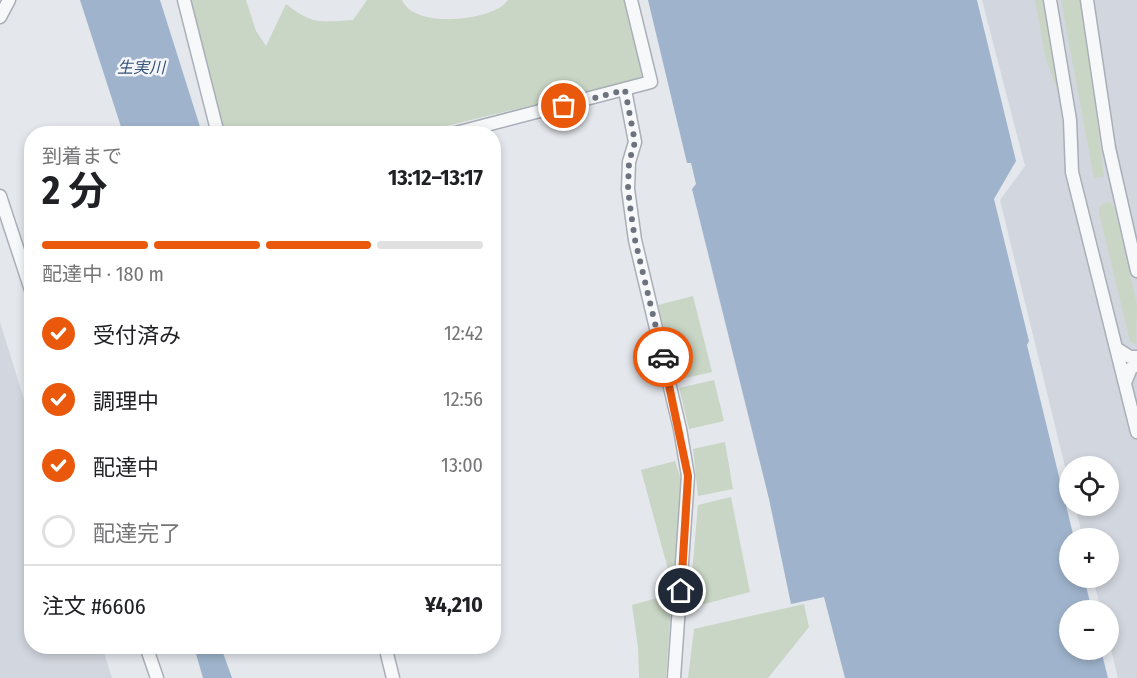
<!DOCTYPE html>
<html lang="ja">
<meta charset="utf-8">
<style>
:root{--surface:#fff;--page:#f2f2f2;--text:#202124;--muted:#757577;--line:#e0e0e0;--accent:#ea580c}
body{margin:0;font-family:"Fira Sans Condensed","Noto Sans JP",sans-serif;background:var(--page);color:var(--text);height:100vh;display:flex;flex-direction:column;font-size:22px;white-space:nowrap}
*{box-sizing:border-box;margin:0}
p{font-size:20px;color:var(--muted)}
.icon{flex:none;width:33px;height:33px;fill:none;stroke:currentColor;stroke-width:2;stroke-linecap:round;stroke-linejoin:round}
.map{position:relative;flex:1;overflow:hidden}
.side{position:absolute;left:24px;top:126px;width:477px;height:528px;display:flex;flex-direction:column;background:var(--surface);border-radius:24px;box-shadow:0 3px 9px #0003}
.side>*{flex:none}
.buttons{position:absolute;left:1059px;top:456px;display:grid;gap:12px}
.buttons a{display:grid;place-items:center;width:60px;height:60px;border-radius:50%;background:var(--surface);box-shadow:0 3px 9px #0003;font-size:30px}
.pin{position:absolute;display:grid;place-items:center;width:51px;height:51px;color:#fff;margin:-26px;border:3px solid #fff;border-radius:50%;box-shadow:0 2px 6px #0007}
.courier{position:absolute;display:grid;place-items:center;width:60px;height:60px;margin:-30px;border:4px solid #ea580c;border-radius:50%;background:#fff;color:#222;box-shadow:0 2px 8px #0007}
.headline em{font-style:normal;font-weight:700}
.headline div{display:flex;flex-direction:column-reverse}
.headline{display:flex;align-items:center;justify-content:space-between;height:102px;padding:0 18px}
h1{font-size:39px;font-weight:700;line-height:45px}
.bar{display:grid;grid-template-columns:repeat(4,1fr);gap:9px 6px;align-content:center;height:72px;padding:0 18px}
.bar i{height:8px;border-radius:4px;background:var(--line)}
.bar .selected{background:var(--accent)}
.bar p{grid-column:span 4}
.line{display:flex;align-items:center;gap:15px;padding:0 18px;border-top:2px solid var(--line)}
.line div{flex:1}
ol{padding:0 18px;list-style:none}
li{display:flex;align-items:center;gap:18px;height:66px}
li p{margin-inline-start:auto}
li .icon{padding:6px;border-radius:50%;background:var(--accent);color:#fff;stroke-width:4}
li:last-child{color:var(--muted)}
li i{width:33px;height:33px;border:3px solid var(--line);border-radius:50%}
.map>svg:first-child{display:block}
.built{fill:#d2d6de}
.green{fill:#c9d6c5}
.water{fill:#9fb4cc}
.lines{fill:none;stroke-linecap:round;stroke-linejoin:round}
.minor-casing{stroke:#a9aeb7;stroke-width:15}
.minor{stroke:#f7f8fa;stroke-width:12}
.done{stroke:#6c737f;stroke-width:6;stroke-dasharray:0 10.8}
.route{stroke:#ea580c;stroke-width:8}
.labels{text-anchor:middle;dominant-baseline:central;stroke-width:5;stroke-linejoin:round;paint-order:stroke}
.water-label{font-size:16px;font-style:italic;fill:#34527a;stroke:#f4f6f9}
</style>
<div class="map">
<svg width="1137" height="678" viewBox="0 0 1137 678">
<rect width="100%" height="100%" fill="#e4e7ec"/>
<!-- built -->
<path class="built" d="M 982,0 L 1137,0 L 1137,678 L 1118,678 L 1109,641 L 1108,610 L 1101,610 L 1093,578 L 1108,578 L 1108,538 L 1083,538 L 1075,506 L 1108,506 L 1108,466 L 1070,466 L 1069,483 L 1000,200 L 1025,166 Z
M 0,322 L 31,422 L 32,646 L 102,647 L 112,678 L 0,678 Z"/>
<!-- green -->
<path class="green" d="M 190,0 L 246,0 L 256,31 L 266,46 L 286,4 C 313,25 320,22 353,20 L 367,0 L 402,0 C 414,27 475,21 497,9 C 501,8 505,3 508,0 L 625,0 L 644,78 L 417,133 L 224,133 Z
M 1035,0 L 1044,0 L 1059,85 L 1057,89 L 1046,60 Z
M 1061,0 L 1083,0 L 1104,177 L 1094,178 Z
M 1110,202 L 1115,209 L 1137,305 L 1136,345 L 1130,341 L 1099,213 L 1099,208 L 1104,203 Z
M 693,296 L 712,372 L 677,380 L 658,305 Z
M 714,380 L 724,421 L 689,429 L 679,388 Z
M 725,442 L 733,489 L 698,496 L 693,449 Z
M 675,461 L 683,486 L 679,582 L 672,584 L 641,470 Z
M 731,497 L 750,592 L 689,608 L 698,505 Z
M 672,594 L 666,678 L 639,678 L 638,647 L 632,605 Z
M 804,604 L 809,627 L 768,678 L 688,678 L 694,629 Z"/>
<!-- water -->
<path class="water" d="M 80,0 L 160,0 L 202,133 L 123,133 Z
M 648,0 L 977,0 L 1016,161 L 994,199 L 1029,341 L 1027,345 L 1074,538 L 1070,538 L 1070,578 L 1084,578 L 1092,610 L 1070,610 L 1070,650 L 1101,650 L 1108,678 L 845,678 L 824,597 L 791,604 L 769,499 L 692,189 L 696,184 L 691,163 L 687,163 Z
M 194,647 L 221,647 L 232,678 L 203,678 Z"/>
<g class="lines">
<!-- minor casing -->
<g class="minor-casing">
<path id="minor" d="M 184,0 L 218,134
M 1050,0 L 1070,120 L 1072,172 L 1137,432
M 1087,0 L 1109,148 L 1137,271
M 0,17 L 9,0
M 625,90 L 635,142 L 629,162 L 628,189 L 635,240 L 680,429 L 688,476 L 674,678
M 452,134 L 651,82 L 631,0
M 0,196 L 32,293
M 1116,348 L 1130,357 L 1137,357
M 1125,383 L 1131,368 L 1137,365
M 146,646 L 157,678
M 385,646 L 393,678"/>
</g>
<!-- minor -->
<use href="#minor" class="minor"/>
</g>
<g class="lines">
<!-- done -->
<path class="done" d="M 564,106 L 625,90 L 635,142 L 629,162 L 628,189 L 630,206 L 635,240 L 663,357"/>
<!-- route -->
<path class="route" d="M 663,357 L 688,476 L 681,591"/>
</g>
<g class="labels">
<!-- water labels -->
<g class="water-label">
<text x="141" y="67">生実川</text>
</g>
</g>
</svg>
<div class="buttons">
<a><svg class="icon" aria-label="locate" viewBox="0 0 24 24"><circle cx="12" cy="12" r="6"/><path d="M12 2v4M12 18v4M2 12h4M18 12h4"/></svg></a>
<a>+</a>
<a>−</a>
</div>
<div class="pin" style="left:564px;top:106px;background:#ea580c"><svg class="icon" aria-label="bag" viewBox="0 0 24 24"><path d="M5 8h14l-1 12H6zM9 8a3 3 0 0 1 6 0"/></svg></div>
<div class="pin" style="left:681px;top:591px;background:#1f2937"><svg class="icon" aria-label="home" viewBox="0 0 24 24"><path d="M3 11l9-7 9 7M6 9v11h12V9"/></svg></div>
<div class="courier" style="left:663px;top:357px"><svg class="icon" aria-label="car" viewBox="0 0 24 24"><path d="M5 17H2v-5l4-1 3-4h7l3 4 3 1v5h-3M9 17h6M6 11h13"/><circle cx="7" cy="17" r="2"/><circle cx="17" cy="17" r="2"/></svg></div>
<section class="side">
<div class="headline"><div><h1>2 分</h1><p>到着まで</p></div><em>13:12–13:17</em></div>
<div class="bar"><i class="selected"></i><i class="selected"></i><i class="selected"></i><i></i><p>配達中 · 180 m</p></div>
<ol>
<li><svg class="icon" aria-label="check" viewBox="0 0 24 24"><path d="M5 12l5 5 9-10"/></svg>受付済み<p>12:42</p></li>
<li><svg class="icon" aria-label="check" viewBox="0 0 24 24"><path d="M5 12l5 5 9-10"/></svg>調理中<p>12:56</p></li>
<li><svg class="icon" aria-label="check" viewBox="0 0 24 24"><path d="M5 12l5 5 9-10"/></svg>配達中<p>13:00</p></li>
<li><i></i>配達完了</li>
</ol>
<div class="line" style="height:78px"><div>注文 #6606</div><b>¥4,210</b></div>
</section>
</div>
